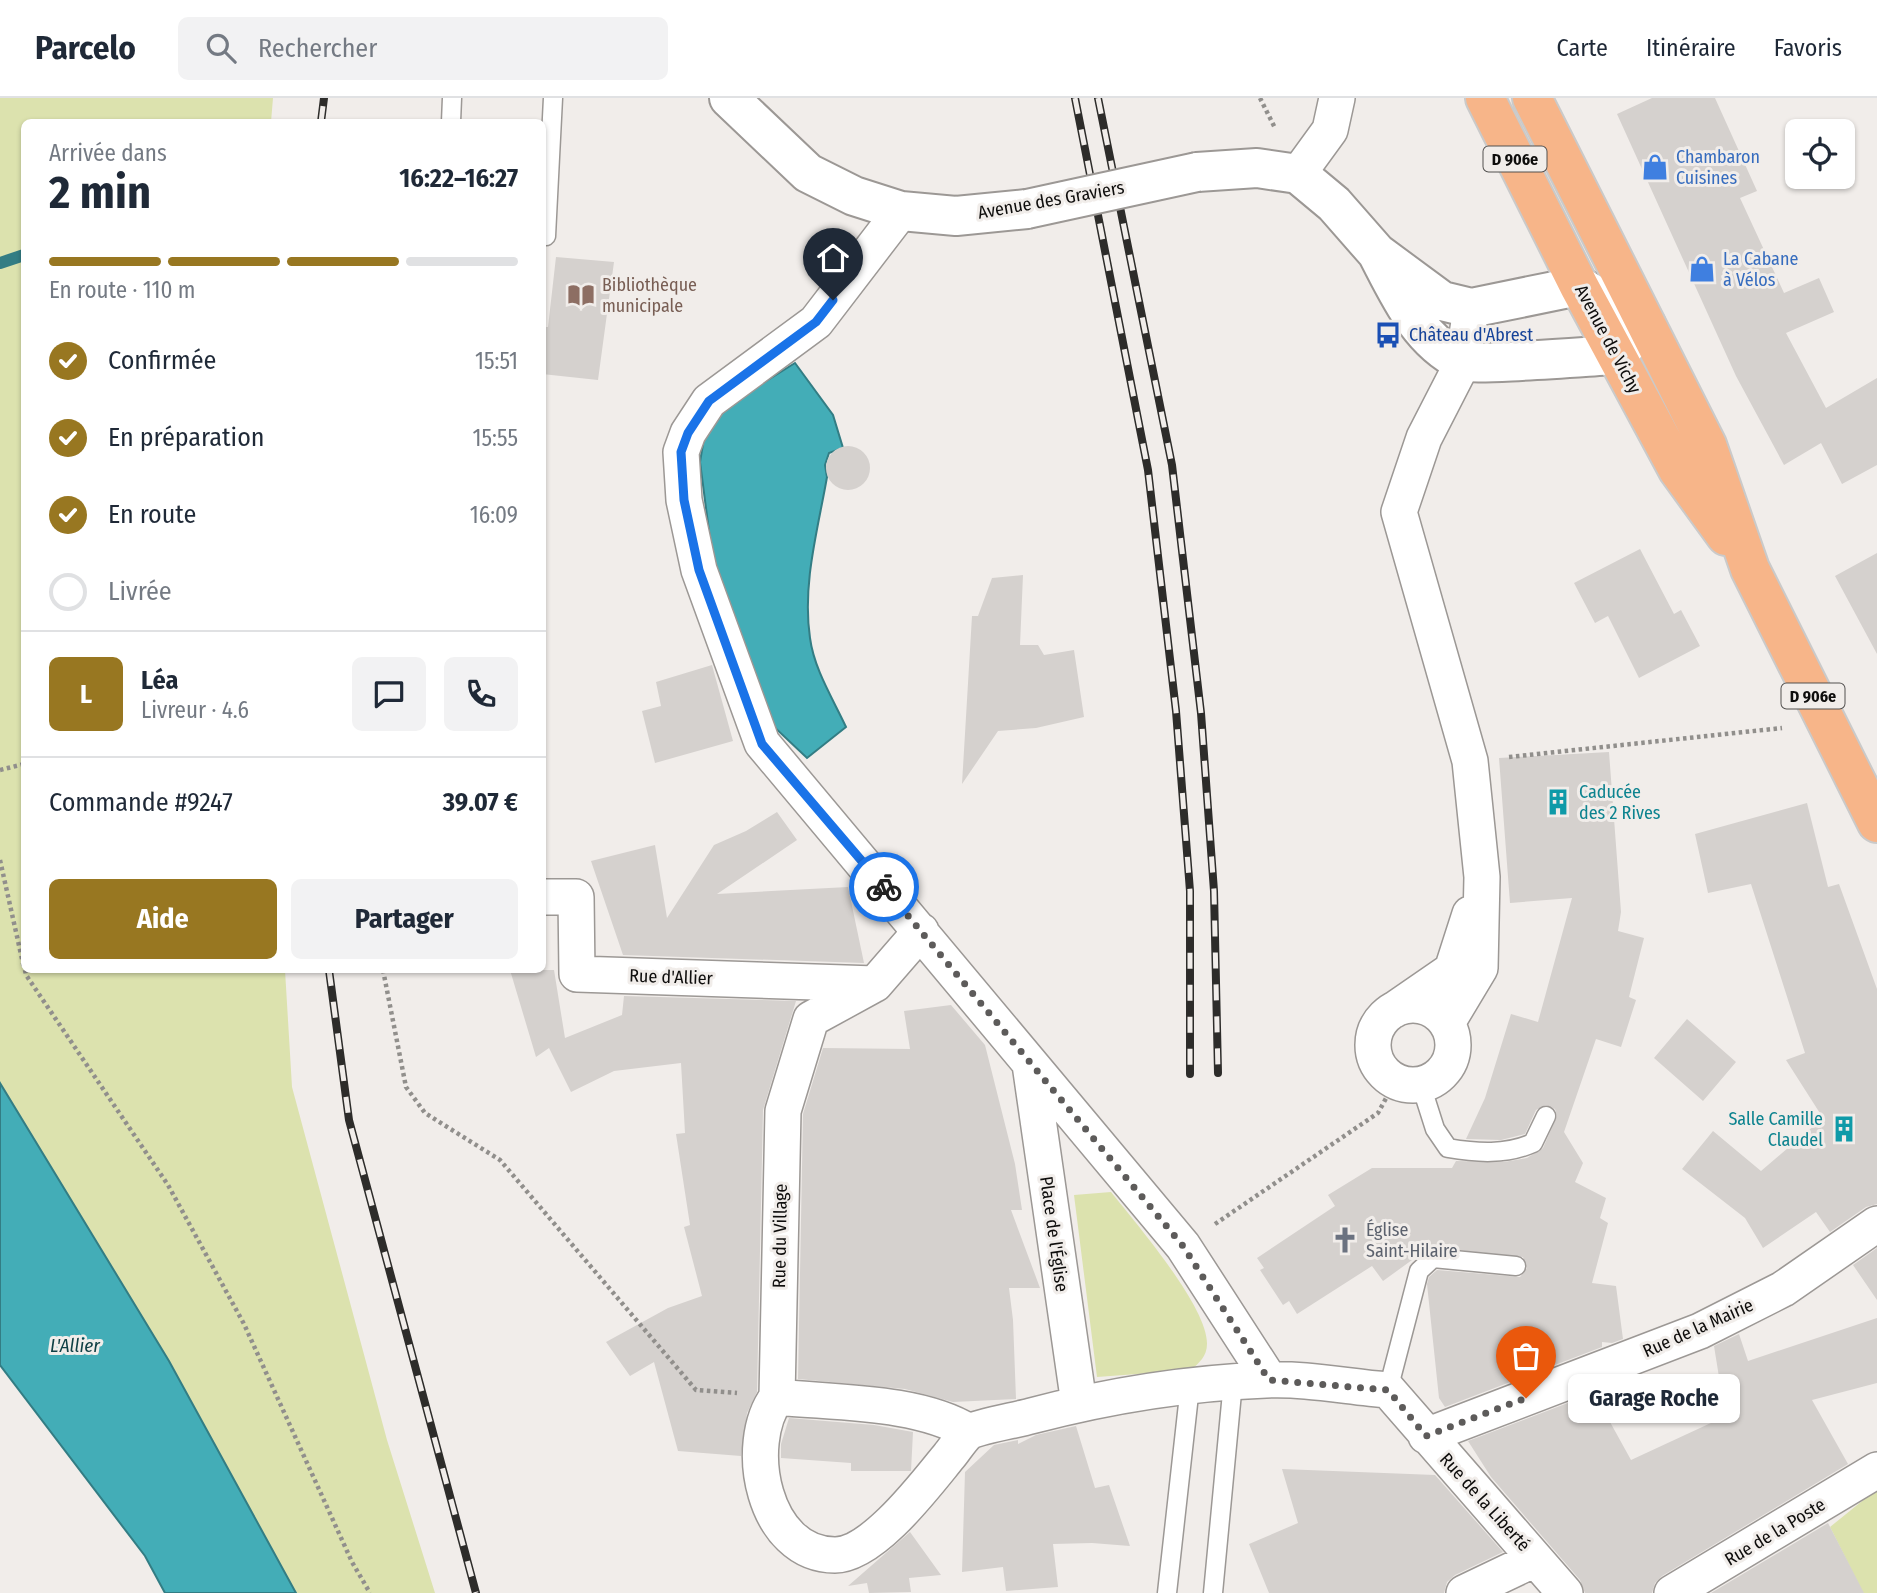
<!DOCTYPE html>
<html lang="fr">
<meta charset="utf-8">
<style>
:root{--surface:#fff;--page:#f2f2f3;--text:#1f2937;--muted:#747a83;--line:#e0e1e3;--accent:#987721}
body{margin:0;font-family:"Fira Sans Condensed",sans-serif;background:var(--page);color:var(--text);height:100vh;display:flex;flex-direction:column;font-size:26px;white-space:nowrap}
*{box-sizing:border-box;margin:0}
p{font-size:23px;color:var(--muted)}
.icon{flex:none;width:38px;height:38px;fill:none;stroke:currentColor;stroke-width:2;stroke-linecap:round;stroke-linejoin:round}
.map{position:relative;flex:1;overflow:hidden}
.side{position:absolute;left:21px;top:21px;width:525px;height:854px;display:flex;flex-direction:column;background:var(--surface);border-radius:10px;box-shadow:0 2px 5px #0004}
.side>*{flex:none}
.controls{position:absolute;left:1785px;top:21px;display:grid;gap:14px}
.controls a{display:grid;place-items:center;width:70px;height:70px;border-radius:10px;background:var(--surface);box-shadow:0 2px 5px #0004;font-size:35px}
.pin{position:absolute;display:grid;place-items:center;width:60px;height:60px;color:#fff;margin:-72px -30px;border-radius:50% 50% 50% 0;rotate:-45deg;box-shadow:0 0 7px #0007}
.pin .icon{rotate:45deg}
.courier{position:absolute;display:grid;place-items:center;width:70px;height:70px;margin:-35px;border:5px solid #1a73e8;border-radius:50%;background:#fff;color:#222;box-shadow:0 2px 9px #0007}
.bubble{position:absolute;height:49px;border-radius:10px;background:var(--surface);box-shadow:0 2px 5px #0004;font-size:23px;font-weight:700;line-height:49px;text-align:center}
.summary em{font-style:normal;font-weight:700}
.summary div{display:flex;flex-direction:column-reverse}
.summary{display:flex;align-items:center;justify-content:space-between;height:119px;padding:0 28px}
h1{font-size:46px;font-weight:700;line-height:52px}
.bar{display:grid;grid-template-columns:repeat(4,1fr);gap:10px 7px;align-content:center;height:84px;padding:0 28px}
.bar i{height:9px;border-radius:5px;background:var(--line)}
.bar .current{background:var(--accent)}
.bar p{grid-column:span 4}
.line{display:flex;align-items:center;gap:18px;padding:0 28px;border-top:2px solid var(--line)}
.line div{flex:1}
.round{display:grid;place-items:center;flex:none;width:74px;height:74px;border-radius:10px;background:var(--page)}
ol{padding:0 28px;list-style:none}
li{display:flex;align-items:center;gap:21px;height:77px}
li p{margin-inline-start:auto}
li .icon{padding:7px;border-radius:50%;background:var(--accent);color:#fff;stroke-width:4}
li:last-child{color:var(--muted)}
li i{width:38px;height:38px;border:4px solid var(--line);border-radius:50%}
.cta{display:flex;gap:14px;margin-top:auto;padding:14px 28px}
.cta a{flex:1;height:80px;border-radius:10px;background:var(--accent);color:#fff;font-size:28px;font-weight:700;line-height:80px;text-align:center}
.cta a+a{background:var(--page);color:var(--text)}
header{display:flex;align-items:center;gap:42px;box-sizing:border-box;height:98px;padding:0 35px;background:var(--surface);border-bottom:2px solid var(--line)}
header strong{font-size:33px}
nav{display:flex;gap:38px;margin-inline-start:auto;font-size:24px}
.search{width:490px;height:63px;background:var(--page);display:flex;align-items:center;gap:18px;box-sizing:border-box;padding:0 24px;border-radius:10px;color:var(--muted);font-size:26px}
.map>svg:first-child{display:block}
.green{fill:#dce2ae}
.water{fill:#43adb7;stroke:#337d84;stroke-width:2}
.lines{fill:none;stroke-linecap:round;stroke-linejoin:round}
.stream{stroke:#337d84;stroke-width:12}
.building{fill:#d5d1ce}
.service-casing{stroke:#9c9895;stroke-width:21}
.minor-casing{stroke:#9c9895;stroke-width:38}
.tertiary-casing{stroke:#9c9895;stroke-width:42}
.primary-casing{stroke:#cacaca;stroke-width:42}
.path{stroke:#918f8c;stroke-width:4.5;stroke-dasharray:3.5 3.5;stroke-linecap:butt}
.service{stroke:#fff;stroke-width:18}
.minor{stroke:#fff;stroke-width:35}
.tertiary{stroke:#fff;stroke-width:38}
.primary{stroke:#f7b589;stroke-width:38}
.rail-casing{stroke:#2d2c2a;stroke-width:8}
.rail{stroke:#f1edea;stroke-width:5;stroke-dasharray:16;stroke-linecap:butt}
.tertiary-bridge-casing{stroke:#9c9895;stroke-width:42;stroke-linecap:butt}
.tertiary-bridge{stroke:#fff;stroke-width:38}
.done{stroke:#5d5b5a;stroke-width:7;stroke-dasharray:0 12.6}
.route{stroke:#1a73e8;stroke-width:9}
.labels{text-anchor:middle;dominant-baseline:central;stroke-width:6;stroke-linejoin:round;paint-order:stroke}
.shield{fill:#f1edea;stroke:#52504f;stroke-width:2}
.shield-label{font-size:16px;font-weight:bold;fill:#0e0d0c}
.shop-label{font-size:18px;fill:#366cbe;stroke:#f1edea;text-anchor:start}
.street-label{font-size:18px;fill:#0e0d0c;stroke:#f1edea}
.education-label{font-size:18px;fill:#785e54;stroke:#f1edea;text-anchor:start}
.transit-label{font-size:18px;fill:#164399;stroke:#f1edea;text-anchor:start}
.culture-label{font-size:18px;fill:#0d838f;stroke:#f1edea;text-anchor:start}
.worship-label{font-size:18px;fill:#5b616d;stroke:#f1edea;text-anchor:start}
.water-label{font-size:19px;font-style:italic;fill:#104045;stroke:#f1edea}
</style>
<header>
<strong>Parcelo</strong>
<div class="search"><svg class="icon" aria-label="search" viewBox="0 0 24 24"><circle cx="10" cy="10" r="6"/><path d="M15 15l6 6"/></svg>Rechercher</div>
<nav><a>Carte</a><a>Itinéraire</a><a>Favoris</a></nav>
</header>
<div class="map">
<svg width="1877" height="1495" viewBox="0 0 1877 1495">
<rect width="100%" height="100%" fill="#f1edea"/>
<!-- green -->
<path class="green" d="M 0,0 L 273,0 L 271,24 L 24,24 L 24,872 L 285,872 L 292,989 L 387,1342 L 435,1495 L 296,1495 L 169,1263 L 0,985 Z
M 1111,1094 C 1135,1124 1208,1209 1207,1246 C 1207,1258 1199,1265 1191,1272 L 1097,1279 L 1074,1097 Z
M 1877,1391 L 1877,1495 L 1863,1495 L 1830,1429 Z"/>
<!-- water -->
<path class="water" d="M 795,265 L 833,317 L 843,350 L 829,355 L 825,367 L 827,379 C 818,431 802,486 810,540 C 814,571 833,601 846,629 L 807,660 L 771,626 L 719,510 L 700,364 L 705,334 L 716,314 Z
M 0,985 L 169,1263 L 296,1495 L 165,1495 L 145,1458 L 0,1267 Z"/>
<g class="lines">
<!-- stream -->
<path class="stream" d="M 0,165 L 24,157"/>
</g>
<!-- building -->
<path class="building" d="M 1652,0 L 1715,0 L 1757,93 L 1740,100 L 1784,195 L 1819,180 L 1834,214 L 1786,235 L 1826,310 L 1877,280 L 1877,367 L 1842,386 L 1821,345 L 1784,367 L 1736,278 L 1617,16 Z
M 556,159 L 614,164 L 598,282 L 542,276 L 542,229 L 548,229 Z
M826 370a22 22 0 1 1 44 0a22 22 0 1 1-44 0Z
M 1640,451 L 1674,516 L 1681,512 L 1700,548 L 1639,580 L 1608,518 L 1595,525 L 1574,485 Z
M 1877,455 L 1877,556 L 1835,478 Z
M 1023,477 L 1020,547 L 1038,547 L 1044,557 L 1074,552 L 1084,619 L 1036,630 L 998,633 L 962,686 L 972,518 L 978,518 L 992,480 Z
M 712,567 L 733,643 L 655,665 L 642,613 L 661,608 L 656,584 Z
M 1609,654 L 1621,814 L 1618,833 L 1644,840 L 1629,899 L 1636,902 L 1621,949 L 1596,941 L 1564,1034 L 1583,1065 L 1575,1084 L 1606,1100 L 1600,1120 L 1608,1125 L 1592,1185 L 1616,1188 L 1623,1241 L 1612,1245 L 1602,1244 L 1602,1249 L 1445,1309 L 1439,1300 L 1427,1186 L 1429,1179 L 1437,1172 L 1520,1179 L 1527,1170 L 1523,1159 L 1430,1149 L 1383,1183 L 1372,1168 L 1297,1216 L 1289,1203 L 1283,1207 L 1260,1172 L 1264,1170 L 1257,1160 L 1335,1108 L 1328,1097 L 1372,1070 L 1452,1070 L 1456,1063 L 1504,1064 L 1527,1060 L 1543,1050 L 1557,1018 L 1555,1011 L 1546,1007 L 1536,1012 L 1525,1036 L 1501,1042 L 1466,1041 L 1485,1000 L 1511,916 L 1538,924 L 1572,800 L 1510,805 L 1499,660 Z
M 1807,705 L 1828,789 L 1839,786 L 1877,891 L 1877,1106 L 1866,1109 L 1830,1134 L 1816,1114 L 1763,1150 L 1745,1120 L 1682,1071 L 1713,1033 L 1761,1073 L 1823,1020 L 1786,962 L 1805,955 L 1751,786 L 1708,795 L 1695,736 Z
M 777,714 L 797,742 L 717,796 L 848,789 L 864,865 L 623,857 L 591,763 L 655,747 L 667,820 L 714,747 L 746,733 Z
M 510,872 L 554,872 L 565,940 L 622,917 L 624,898 L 796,903 L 763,1012 L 757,1294 L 747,1315 L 741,1358 L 678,1353 L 654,1264 L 630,1278 L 606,1244 L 668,1210 L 702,1198 L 684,1129 L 690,1127 L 676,1036 L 685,1035 L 681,965 L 614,973 L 571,994 L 549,950 L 536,959 Z
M 951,907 L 985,947 L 1015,1066 L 1022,1112 L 1011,1112 L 1040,1190 L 1009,1190 L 1013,1222 L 1016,1301 L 953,1304 L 905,1291 L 798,1281 L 803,1016 L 823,950 L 910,951 L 904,913 Z
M 1687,921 L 1736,964 L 1703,1003 L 1654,960 Z
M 1877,1150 L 1877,1202 L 1853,1167 Z
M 1877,1220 L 1877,1285 L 1812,1302 L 1848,1366 L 1662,1478 L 1655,1485 L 1652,1495 L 1585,1495 L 1580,1482 L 1491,1379 L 1468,1343 L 1594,1295 L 1631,1362 L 1713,1324 L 1705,1284 L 1719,1279 L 1714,1248 L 1739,1236 L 1748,1263 Z
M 789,1320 L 874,1327 L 913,1334 L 911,1373 L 851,1373 L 851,1365 L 781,1360 L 781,1346 Z
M 1076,1328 L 1095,1390 L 1109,1387 L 1130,1448 L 1092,1445 L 1053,1446 L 1058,1489 L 1006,1493 L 1003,1469 L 962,1474 L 965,1374 L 994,1347 L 1018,1342 L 1018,1346 L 1036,1337 Z
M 1282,1371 L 1435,1377 L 1503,1454 L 1455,1477 L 1447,1484 L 1444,1495 L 1269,1495 L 1249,1446 L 1298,1425 Z
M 1828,1425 L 1864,1495 L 1711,1495 Z
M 910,1434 L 941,1477 L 909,1480 L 911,1494 L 869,1495 L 867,1485 L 848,1488 Z"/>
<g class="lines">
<!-- service casing -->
<g class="service-casing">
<path id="service" d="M 451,24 L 452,0
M 542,137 L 546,138 L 553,0
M 1421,987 L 1435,1031 L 1448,1050 C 1477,1055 1506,1057 1533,1045 L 1546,1018
M 1388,1292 L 1419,1173 L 1433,1160 L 1516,1168
M 1167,1495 L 1190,1288
M 1213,1495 L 1233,1284"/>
</g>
<!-- minor casing -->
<g class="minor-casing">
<path id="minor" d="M 1298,76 L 1330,32 L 1337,0
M 901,113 L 816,224 L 709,303 L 688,335 L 681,354 L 684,402 L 699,472 L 762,645 L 1183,1148 L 1269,1281
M 542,799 L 576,799 L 577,876 L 875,886
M 921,833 L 875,886 L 811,921 L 783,1013 L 777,1299 C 742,1346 763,1457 835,1457 C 873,1457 926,1386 949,1358 C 955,1351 962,1339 969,1334 C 980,1328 1017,1322 1031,1318 C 1107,1298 1187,1285 1266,1282 C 1306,1280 1348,1289 1388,1292 L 1565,1495
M1373 947a40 40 0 1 1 80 0a40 40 0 1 1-80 0Z
M 1394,912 L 1452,872 L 1470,816
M 1447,925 L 1480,870 L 1482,779 L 1470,663 L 1399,414 L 1424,340 L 1463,264 L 1471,210
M 1030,966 L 1079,1306
M 777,1299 C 836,1305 919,1303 969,1334
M 1426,1338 L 1700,1233 L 1783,1191 L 1877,1126
M 1464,1495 L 1535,1461
M 1672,1495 L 1877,1372"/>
</g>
<!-- tertiary casing -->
<g class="tertiary-casing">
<path id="tertiary" d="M 729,0 L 808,75 L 854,98 L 901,113 L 956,118 L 1027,111
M 1197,74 L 1257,70 L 1298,76 L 1334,106 L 1377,155 L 1442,203 L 1471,210 L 1579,188 L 1646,227 L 1616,257 C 1594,258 1472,268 1461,263 C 1418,242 1398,195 1377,155"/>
</g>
<!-- primary casing -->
<g class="primary-casing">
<path id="primary" d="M 1485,0 L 1579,188 L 1678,372 L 1726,438
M 1532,0 L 1707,347 L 1750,471 L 1877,725"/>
</g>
<!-- path -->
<path class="path" d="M 1260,0 L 1275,30
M 1509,659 L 1782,630
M 0,672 L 24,666
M 0,762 L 24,870
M 25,872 L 26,877 L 168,1087 L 244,1226 L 352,1464 L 370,1495
M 383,872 L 406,989 L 425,1015 L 500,1062 L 696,1292 L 737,1295
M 1215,1126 L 1378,1015 L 1390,993"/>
<!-- service -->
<use href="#service" class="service"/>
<!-- minor -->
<use href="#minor" class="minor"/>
<!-- tertiary -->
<use href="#tertiary" class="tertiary"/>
<!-- primary -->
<use href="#primary" class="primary"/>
<!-- rail casing -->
<g class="rail-casing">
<path id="rail" d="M 1075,0 L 1148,372 L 1176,613 L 1190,793 L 1190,976
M 1098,0 L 1172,367 L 1201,615 L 1214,793 L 1218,975
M 321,24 L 324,0
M 329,872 L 349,1022 L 476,1495"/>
</g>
<!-- rail -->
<use href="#rail" class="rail"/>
<!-- tertiary-bridge casing -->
<g class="tertiary-bridge-casing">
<path id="tertiary-bridge" d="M 1027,111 L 1197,74"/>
</g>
<!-- tertiary-bridge -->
<use href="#tertiary-bridge" class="tertiary-bridge"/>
</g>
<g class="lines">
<!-- done -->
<path class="done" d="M 884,789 L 1183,1148 L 1269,1282 L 1388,1292 L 1426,1338 L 1526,1300"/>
<!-- route -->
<path class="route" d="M 833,202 L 816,224 L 709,303 L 688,335 L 681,354 L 684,402 L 699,472 L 762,646 L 884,789"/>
</g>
<!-- icons -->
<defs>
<g id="shop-bare" transform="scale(2.1)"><path d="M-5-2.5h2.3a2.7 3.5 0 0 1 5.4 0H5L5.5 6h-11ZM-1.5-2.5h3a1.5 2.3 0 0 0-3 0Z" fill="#3f7fe0" stroke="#f1edea" stroke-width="2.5" paint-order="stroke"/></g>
<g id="library-bare" transform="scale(2.1)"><path d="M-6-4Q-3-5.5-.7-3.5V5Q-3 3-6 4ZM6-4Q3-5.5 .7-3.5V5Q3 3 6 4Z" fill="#8d6e63" stroke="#f1edea" stroke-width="2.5" paint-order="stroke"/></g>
<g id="bus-bare" transform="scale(2.1)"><path d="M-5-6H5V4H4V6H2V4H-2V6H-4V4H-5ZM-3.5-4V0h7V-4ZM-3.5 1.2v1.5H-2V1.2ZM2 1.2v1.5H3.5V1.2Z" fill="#1a4fb4" stroke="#f1edea" stroke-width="2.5" paint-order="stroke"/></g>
<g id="building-bare" transform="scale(2.1)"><path d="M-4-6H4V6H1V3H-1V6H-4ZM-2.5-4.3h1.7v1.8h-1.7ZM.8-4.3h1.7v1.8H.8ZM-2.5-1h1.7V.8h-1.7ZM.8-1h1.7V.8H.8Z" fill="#0f9aa8" stroke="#f1edea" stroke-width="2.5" paint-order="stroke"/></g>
<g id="church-bare" transform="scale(2.1)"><path d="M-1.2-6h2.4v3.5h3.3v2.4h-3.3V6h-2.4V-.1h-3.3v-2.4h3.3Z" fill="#6b7280" stroke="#f1edea" stroke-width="2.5" paint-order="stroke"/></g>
</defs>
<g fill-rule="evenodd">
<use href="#shop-bare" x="1655" y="69"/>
<use href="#shop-bare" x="1702" y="171"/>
<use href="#library-bare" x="581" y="197"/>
<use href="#bus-bare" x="1388" y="237"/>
<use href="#building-bare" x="1558" y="704"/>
<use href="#building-bare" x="1844" y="1031"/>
<use href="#church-bare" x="1345" y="1142"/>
</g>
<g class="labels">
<!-- shield labels -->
<g class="shield">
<rect x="1483.5" y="48.5" width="63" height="25" rx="5"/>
<rect x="1781.5" y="585.5" width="63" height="25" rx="5"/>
</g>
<g class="shield-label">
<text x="1515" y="61">D 906e</text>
<text x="1813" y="598">D 906e</text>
</g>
<!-- shop labels -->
<g class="shop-label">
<text x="1676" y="59">Chambaron<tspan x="1676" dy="21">Cuisines</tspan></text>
<text x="1723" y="161">La Cabane<tspan x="1723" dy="21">à Vélos</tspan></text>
</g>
<!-- street labels -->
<g class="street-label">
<text transform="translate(1051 102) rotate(-10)">Avenue des Graviers</text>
<text transform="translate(1608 241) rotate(62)">Avenue de Vichy</text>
<text transform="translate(671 879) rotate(2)">Rue d'Allier</text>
<text transform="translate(1054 1136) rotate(82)">Place de l'Église</text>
<text transform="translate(780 1138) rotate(-89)">Rue du Village</text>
<text transform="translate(1698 1230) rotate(-24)">Rue de la Mairie</text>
<text transform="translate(1485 1404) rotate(48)">Rue de la Liberté</text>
<text transform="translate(1775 1434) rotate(-31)">Rue de la Poste</text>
</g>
<!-- education labels -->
<g class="education-label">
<text x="602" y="187">Bibliothèque<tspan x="602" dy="21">municipale</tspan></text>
</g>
<!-- transit labels -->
<g class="transit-label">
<text x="1409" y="237">Château d'Abrest</text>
</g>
<!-- culture labels -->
<g class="culture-label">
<text x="1579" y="694">Caducée<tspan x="1579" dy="21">des 2 Rives</tspan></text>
<text x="1823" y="1021" text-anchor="end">Salle Camille<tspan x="1823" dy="21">Claudel</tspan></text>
</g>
<!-- worship labels -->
<g class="worship-label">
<text x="1366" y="1132">Église<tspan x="1366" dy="21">Saint-Hilaire</tspan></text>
</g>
<!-- water labels -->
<g class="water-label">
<text x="75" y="1247">L'Allier</text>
</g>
</g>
</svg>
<div class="controls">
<a><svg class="icon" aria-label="locate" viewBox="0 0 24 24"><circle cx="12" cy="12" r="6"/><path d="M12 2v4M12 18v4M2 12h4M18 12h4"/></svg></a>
</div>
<div class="pin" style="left:1526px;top:1300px;background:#ea580c"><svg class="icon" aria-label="bag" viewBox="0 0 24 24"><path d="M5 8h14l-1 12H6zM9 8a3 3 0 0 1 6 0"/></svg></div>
<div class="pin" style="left:833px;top:202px;background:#1f2937"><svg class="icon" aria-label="home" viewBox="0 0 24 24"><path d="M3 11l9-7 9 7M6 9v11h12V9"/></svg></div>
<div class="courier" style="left:884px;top:789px"><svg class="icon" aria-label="bike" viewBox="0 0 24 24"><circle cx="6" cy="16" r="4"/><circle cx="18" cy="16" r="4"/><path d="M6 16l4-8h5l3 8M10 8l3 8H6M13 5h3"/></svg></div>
<div class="bubble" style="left:1568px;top:1276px;width:172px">Garage Roche</div>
<section class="side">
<div class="summary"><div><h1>2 min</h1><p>Arrivée dans</p></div><em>16:22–16:27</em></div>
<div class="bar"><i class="current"></i><i class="current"></i><i class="current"></i><i></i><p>En route · 110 m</p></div>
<ol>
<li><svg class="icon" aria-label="check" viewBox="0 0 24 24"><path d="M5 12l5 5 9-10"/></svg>Confirmée<p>15:51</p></li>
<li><svg class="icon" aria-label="check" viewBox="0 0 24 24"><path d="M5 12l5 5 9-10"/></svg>En préparation<p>15:55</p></li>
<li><svg class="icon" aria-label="check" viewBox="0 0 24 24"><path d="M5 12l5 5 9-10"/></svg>En route<p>16:09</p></li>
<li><i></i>Livrée</li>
</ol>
<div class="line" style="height:126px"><b class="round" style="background:var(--accent);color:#fff">L</b><div><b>Léa</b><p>Livreur · 4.6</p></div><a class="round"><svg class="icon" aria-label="chat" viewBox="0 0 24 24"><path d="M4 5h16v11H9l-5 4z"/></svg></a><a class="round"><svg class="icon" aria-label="phone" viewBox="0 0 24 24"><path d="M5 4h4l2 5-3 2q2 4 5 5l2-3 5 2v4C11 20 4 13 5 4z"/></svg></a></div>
<div class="line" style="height:91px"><div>Commande #9247</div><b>39.07 €</b></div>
<div class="cta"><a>Aide</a><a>Partager</a></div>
</section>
</div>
